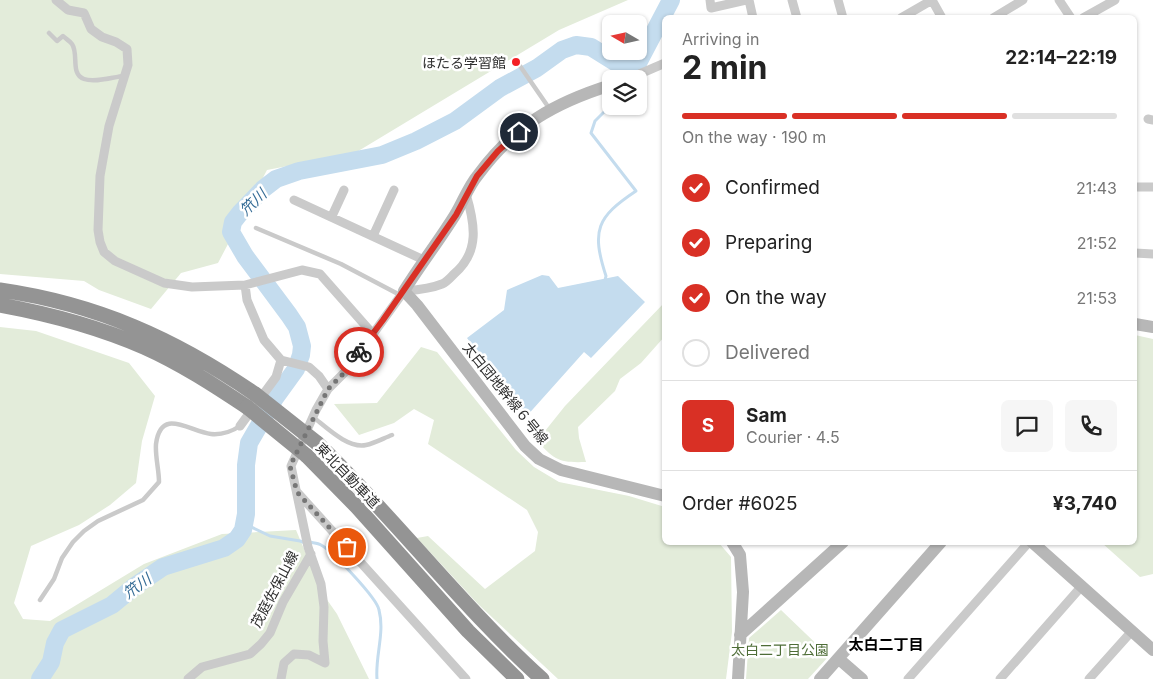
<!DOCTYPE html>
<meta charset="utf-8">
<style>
:root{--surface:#fff;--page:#f6f6f6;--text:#222;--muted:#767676;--line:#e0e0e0;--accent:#d93025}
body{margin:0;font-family:Inter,"Noto Sans JP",sans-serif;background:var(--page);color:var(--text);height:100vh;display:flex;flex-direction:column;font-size:19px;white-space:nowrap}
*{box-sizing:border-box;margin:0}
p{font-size:16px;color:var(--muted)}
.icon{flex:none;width:28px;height:28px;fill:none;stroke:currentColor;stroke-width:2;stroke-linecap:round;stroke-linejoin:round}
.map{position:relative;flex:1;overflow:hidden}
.sheet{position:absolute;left:662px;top:15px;width:475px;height:530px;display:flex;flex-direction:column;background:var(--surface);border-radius:8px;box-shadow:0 1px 4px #0004}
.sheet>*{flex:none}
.needle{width:32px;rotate:279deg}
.fabs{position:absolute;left:602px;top:15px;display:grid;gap:10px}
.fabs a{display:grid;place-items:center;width:45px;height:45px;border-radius:8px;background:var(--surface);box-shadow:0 1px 4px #0004;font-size:25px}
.pin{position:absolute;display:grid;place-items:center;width:42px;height:42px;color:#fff;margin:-21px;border:2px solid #fff;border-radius:50%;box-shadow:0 1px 5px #0007}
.courier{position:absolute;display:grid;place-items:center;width:50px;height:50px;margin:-25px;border:4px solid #d93025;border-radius:50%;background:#fff;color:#222;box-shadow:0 1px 6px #0007}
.summary em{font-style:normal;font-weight:700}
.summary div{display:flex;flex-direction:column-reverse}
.summary{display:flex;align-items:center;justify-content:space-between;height:85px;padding:0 20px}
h1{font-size:32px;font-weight:700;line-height:38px}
.bar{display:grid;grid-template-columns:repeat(4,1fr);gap:8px 5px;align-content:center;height:60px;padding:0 20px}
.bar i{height:6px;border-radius:4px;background:var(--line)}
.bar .active{background:var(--accent)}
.bar p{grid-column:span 4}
.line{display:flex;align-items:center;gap:12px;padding:0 20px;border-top:1px solid var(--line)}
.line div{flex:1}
.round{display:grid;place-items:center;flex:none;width:52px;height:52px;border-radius:8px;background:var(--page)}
ol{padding:0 20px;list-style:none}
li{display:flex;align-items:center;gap:15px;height:55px}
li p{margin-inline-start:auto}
li .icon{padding:5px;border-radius:50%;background:var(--accent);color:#fff;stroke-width:4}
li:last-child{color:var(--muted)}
li i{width:28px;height:28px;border:2px solid var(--line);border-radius:50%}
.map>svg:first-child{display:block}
.green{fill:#e3ecda}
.water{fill:#c4dcee}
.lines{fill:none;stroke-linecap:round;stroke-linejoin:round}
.stream{stroke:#c4dcee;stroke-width:3}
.river{stroke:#c4dcee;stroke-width:18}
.lane{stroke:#cacaca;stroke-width:4.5}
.street{stroke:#cacaca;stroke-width:9}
.secondary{stroke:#b7b7b7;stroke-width:12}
.highway{stroke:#949494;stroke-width:15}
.highway-bridge{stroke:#949494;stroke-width:15}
.done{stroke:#767676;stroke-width:5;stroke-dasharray:0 9}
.route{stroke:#d93025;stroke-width:6}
.poi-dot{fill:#f42025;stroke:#fff;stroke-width:2}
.labels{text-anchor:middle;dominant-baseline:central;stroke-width:5;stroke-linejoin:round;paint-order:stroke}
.poi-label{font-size:14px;fill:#2d2d2d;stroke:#fff;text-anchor:end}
.street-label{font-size:14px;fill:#2d2d2d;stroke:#fff}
.park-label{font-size:14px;fill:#4e6d37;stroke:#fff}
.water-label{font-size:15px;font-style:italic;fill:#356c96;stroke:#fff}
.neighbourhood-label{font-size:15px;font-weight:bold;fill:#000;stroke:#fff}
</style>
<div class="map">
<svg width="1153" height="679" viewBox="0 0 1153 679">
<rect width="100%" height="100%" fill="#fff"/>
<!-- green -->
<path class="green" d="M 0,0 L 628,0 L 559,30 L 355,153 L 267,170 L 218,263 L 181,273 L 151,309 L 99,290 L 84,281 L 0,274 Z
M 665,302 L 665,336 L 641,363 L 620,379 L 615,391 L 578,427 L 579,438 L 586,462 C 559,463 555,460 537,441 L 565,406 Z
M 0,327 L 36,331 L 129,363 L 155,396 L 142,441 L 136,483 L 110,505 L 79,525 L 31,546 L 14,603 L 23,619 L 50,621 L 144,564 L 222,534 L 296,530 L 323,594 L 337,614 L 369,679 L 0,679 Z
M 1135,335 L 1153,339 L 1153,574 L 1140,577 L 1102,543 L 1135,542 Z
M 421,347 L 437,352 L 516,450 L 534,467 L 559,482 L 629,496 L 665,507 L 665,542 L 719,543 L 731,557 L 732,632 L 726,679 L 558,679 L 478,604 L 417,538 L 428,536 L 485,589 L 535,551 L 538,532 L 527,510 L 428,444 L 434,420 L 414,409 L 394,423 L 359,435 L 334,404 L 377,403 Z
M 781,610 L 829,656 L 808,679 L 746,679 L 749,638 Z"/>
<!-- water -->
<path class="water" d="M 542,275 L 549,276 L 558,288 L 618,276 L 645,302 L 591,358 L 584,352 L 525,418 L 467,338 L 504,310 L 507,290 Z"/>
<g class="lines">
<!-- stream -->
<path class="stream" d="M 620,74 L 623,67
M 605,280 L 606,276 C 591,230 597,217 636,191 L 591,133 L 595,121 L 611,105
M 245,524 L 270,536 L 300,541 L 308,544 L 309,542 C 313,543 318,543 321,545 C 332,551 377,598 379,610 C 385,633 375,656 377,679"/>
<!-- river -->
<path class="river" d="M 40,679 L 51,662 L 55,643 L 62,630 L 112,605 L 135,586 L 163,567 L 224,548 L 237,539 L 243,530 L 246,514 L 246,465 L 249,443 L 275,398 L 296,369 L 301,355 L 302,346 L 297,327 L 289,315 L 245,256 L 231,232 L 233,222 L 240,213 L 263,189 L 276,179 L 299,171 L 382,155 L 416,141 L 455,121 L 500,88 L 537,68 L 562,50 L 576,45 L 591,47 L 623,67 L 638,63 L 671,0"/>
<!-- lane -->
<path class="lane" d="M 49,33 L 57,41 L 63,36 C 66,39 70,41 72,44 C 79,54 70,74 84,79 C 95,83 113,77 124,76
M 520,66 L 549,108
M 256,228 L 341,264 L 400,295
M 313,417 C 326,427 348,449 366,445 C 375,443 384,438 392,435
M 40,600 L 54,579 L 62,558 L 73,542 L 84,531 L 98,521 L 143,500 L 159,482 C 159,470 155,456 156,444 C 161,406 190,432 211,434 C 222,435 231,432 240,426"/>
<!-- street -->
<path class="street" d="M 56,0 L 68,10 L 84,13 L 91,29 L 102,37 L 116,42 L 127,49 L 128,65 L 109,126 L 100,176 L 98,230 L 100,242 L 104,252 L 115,261 L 164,283 L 192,287 L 245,285 L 247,300 L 264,340 L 281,360 L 276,377 L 240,426
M 710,0 L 711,8 L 746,0
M 749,0 L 753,18
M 792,0 L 797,18
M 838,0 L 843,18
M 932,0 L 942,18
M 1059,0 L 1071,18
M 901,18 L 932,0
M 993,18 L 1023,0
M 1083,18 L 1115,0
M 628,79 L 665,63
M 1148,119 L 1153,120
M 1135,187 L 1153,187
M 294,200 L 424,260
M 332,216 L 344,190
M 373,236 L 394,190
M 1135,253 L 1153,254
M 245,285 L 302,270 L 320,274 L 372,333
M 281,360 L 309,367 L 319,376 L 328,389
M 297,492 L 466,679
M 325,663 L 323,641 L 324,607 L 321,584 L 308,547 L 291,466 L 316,410 L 328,389 L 347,370 L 404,291 C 416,290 430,289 442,284 C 447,282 451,277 454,274 C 480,252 475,224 466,194
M 188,679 L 202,667 L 250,654 L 261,644 L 270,633 L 283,602 L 311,554
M 281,679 L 284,663 L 294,654 L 309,655 L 325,663
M 908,679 L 1029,542
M 1000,679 L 1081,587
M 1089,679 L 1132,631"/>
<!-- secondary -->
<path class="secondary" d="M 611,85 C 554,103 515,125 478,175 C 468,187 463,202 455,215 C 439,241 420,265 404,291 L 417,305 L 525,446 L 539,459 L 561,470 L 665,496
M 1135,324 L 1153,327
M 732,542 L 740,555 L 743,592 L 738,679
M 1032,542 L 1153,650
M 740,635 L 843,542
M 839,659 L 862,679
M 820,679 L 941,542"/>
<!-- highway -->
<path class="highway" d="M 0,290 C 97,304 175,339 255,394
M 0,305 C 49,314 98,327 144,347 C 180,363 214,385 247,407
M 317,443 C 395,518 461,606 542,679
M 307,456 L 357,507 L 468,631 L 517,679"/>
<!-- highway-bridge -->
<path class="highway-bridge" d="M 255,394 L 317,443
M 247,407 L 307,456"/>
</g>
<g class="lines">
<!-- done -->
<path class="done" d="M 347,547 L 297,492 L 290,466 L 328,389 L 347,370 L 359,352"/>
<!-- route -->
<path class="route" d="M 359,352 L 383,320 L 456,215 L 477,176 L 498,151 L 519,132"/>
</g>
<!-- markers -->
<circle class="poi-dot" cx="516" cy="62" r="5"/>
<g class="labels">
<!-- poi labels -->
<g class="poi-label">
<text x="506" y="62">ほたる学習館</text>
</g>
<!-- street labels -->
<g class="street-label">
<text transform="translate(506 393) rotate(51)">太白団地幹線６号線</text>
<text transform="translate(348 475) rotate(46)">東北自動車道</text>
<text transform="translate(274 589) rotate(-62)">茂庭佐保山線</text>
</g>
<!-- park labels -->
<g class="park-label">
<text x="780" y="649">太白二丁目公園</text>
</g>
<!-- water labels -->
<g class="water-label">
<text transform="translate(253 202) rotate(-44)">笊川</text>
<text transform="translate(137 586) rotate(-36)">笊川</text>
</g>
<!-- neighbourhood labels -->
<g class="neighbourhood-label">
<text x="886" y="644">太白二丁目</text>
</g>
</g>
</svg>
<div class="fabs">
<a><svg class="needle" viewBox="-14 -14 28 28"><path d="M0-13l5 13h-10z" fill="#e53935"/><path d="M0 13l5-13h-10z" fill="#767676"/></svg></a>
<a><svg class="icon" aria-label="layers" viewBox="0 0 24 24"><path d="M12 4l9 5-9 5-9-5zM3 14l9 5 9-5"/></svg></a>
</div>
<div class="pin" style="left:347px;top:547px;background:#ea580c"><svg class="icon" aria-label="bag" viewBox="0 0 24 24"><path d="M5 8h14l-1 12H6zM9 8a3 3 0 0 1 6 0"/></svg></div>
<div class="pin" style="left:519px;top:132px;background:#1f2937"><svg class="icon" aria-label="home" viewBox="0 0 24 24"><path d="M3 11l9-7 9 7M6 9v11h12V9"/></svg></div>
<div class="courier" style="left:359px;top:352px"><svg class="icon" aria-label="bike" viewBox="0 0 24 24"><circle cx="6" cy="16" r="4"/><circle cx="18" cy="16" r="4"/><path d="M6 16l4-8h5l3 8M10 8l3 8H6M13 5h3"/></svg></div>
<section class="sheet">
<div class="summary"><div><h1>2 min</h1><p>Arriving in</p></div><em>22:14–22:19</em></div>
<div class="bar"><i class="active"></i><i class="active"></i><i class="active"></i><i></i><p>On the way · 190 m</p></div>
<ol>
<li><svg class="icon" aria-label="check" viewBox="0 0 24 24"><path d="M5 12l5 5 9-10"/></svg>Confirmed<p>21:43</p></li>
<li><svg class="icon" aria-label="check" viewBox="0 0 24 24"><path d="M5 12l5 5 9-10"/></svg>Preparing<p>21:52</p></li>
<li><svg class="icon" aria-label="check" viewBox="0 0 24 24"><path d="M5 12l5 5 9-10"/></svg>On the way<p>21:53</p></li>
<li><i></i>Delivered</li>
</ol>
<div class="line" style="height:90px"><b class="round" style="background:var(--accent);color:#fff">S</b><div><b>Sam</b><p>Courier · 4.5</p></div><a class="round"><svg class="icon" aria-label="chat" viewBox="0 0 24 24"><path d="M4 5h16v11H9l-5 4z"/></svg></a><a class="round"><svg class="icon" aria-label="phone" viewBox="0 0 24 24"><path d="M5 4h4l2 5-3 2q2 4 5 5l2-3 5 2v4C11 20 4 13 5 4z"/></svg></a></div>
<div class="line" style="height:65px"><div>Order #6025</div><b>¥3,740</b></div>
</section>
</div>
